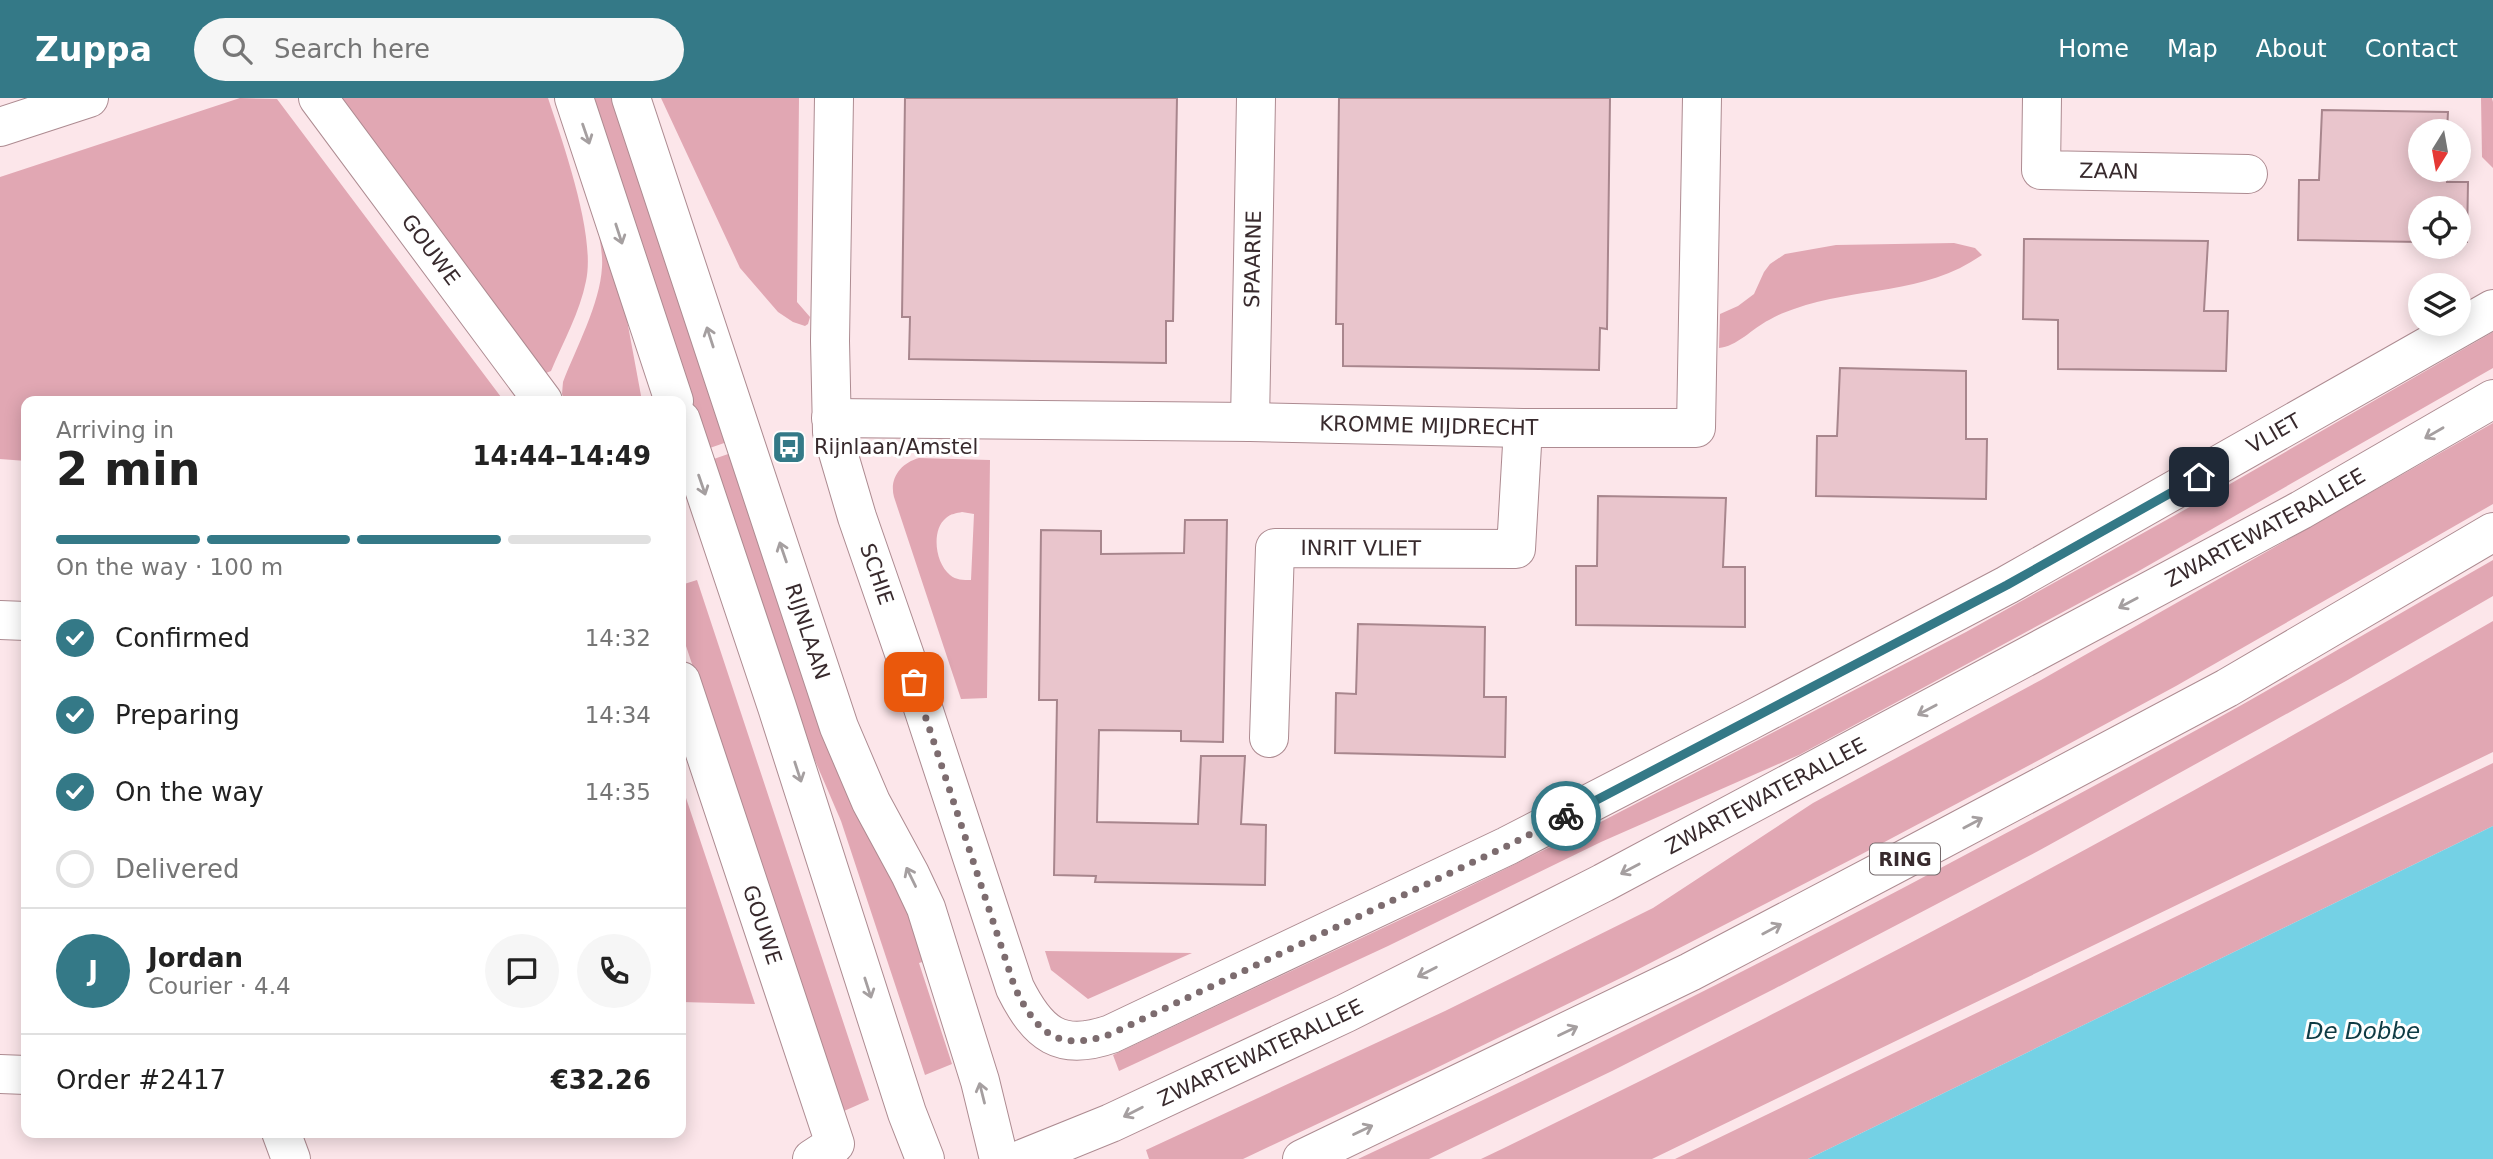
<!DOCTYPE html>
<meta charset="utf-8">
<style>
:root{--surface:#fff;--page:#f6f6f6;--text:#222;--muted:#767676;--line:#e0e0e0;--accent:#347987}
body{margin:0;font-family:"DejaVu Sans",sans-serif;background:var(--page);color:var(--text);height:100vh;display:flex;flex-direction:column;font-size:26px;white-space:nowrap}
*{box-sizing:border-box;margin:0}
p{font-size:23px;color:var(--muted)}
.icon{flex:none;width:38px;height:38px;fill:none;stroke:currentColor;stroke-width:2;stroke-linecap:round;stroke-linejoin:round}
.map{position:relative;flex:1;overflow:hidden}
.sheet{position:absolute;left:21px;top:298px;width:665px;height:742px;display:flex;flex-direction:column;background:var(--surface);border-radius:14px;box-shadow:0 4px 18px #0003}
.sheet>*{flex:none}
.needle{width:46px;rotate:191deg}
.tools{position:absolute;left:2408px;top:21px;display:grid;gap:14px}
.tools a{display:grid;place-items:center;width:63px;height:63px;border-radius:50%;background:var(--surface);box-shadow:0 4px 18px #0003;font-size:35px}
.pin{position:absolute;display:grid;place-items:center;width:60px;height:60px;color:#fff;margin:-30px;border-radius:14px;box-shadow:0 4px 10px #0006}
.courier{position:absolute;display:grid;place-items:center;width:70px;height:70px;margin:-35px;border:5px solid #347987;border-radius:50%;background:#fff;color:#222;box-shadow:0 2px 9px #0007}
.head em{font-style:normal;font-weight:700}
.head div{display:flex;flex-direction:column-reverse}
.head{display:flex;align-items:center;justify-content:space-between;height:119px;padding:0 35px}
h1{font-size:46px;font-weight:700;line-height:52px}
.bar{display:grid;grid-template-columns:repeat(4,1fr);gap:10px 7px;align-content:center;height:84px;padding:0 35px}
.bar i{height:9px;border-radius:5px;background:var(--line)}
.bar .active{background:var(--accent)}
.bar p{grid-column:span 4}
.line{display:flex;align-items:center;gap:18px;padding:0 35px;border-top:2px solid var(--line)}
.line div{flex:1}
.round{display:grid;place-items:center;flex:none;width:74px;height:74px;border-radius:37px;background:var(--page)}
ol{padding:0 35px;list-style:none}
li{display:flex;align-items:center;gap:21px;height:77px}
li p{margin-inline-start:auto}
li .icon{padding:7px;border-radius:50%;background:var(--accent);color:#fff;stroke-width:4}
li:last-child{color:var(--muted)}
li i{width:38px;height:38px;border:4px solid var(--line);border-radius:50%}
header{display:flex;align-items:center;gap:42px;box-sizing:border-box;height:98px;padding:0 35px;background:var(--accent);color:#fff}
header strong{font-size:33px}
nav{display:flex;gap:38px;margin-inline-start:auto;font-size:24px}
.search{width:490px;height:63px;background:var(--page);display:flex;align-items:center;gap:18px;box-sizing:border-box;padding:0 24px;border-radius:38px;color:var(--muted);font-size:26px}
.map>svg:first-child{display:block}
.green{fill:#e1a7b3;fill-rule:evenodd}
.water{fill:#74d1e5}
.building{fill:#e9c5cc;stroke:#a8868d;stroke-width:2}
.lines{fill:none;stroke-linecap:round;stroke-linejoin:round}
.street-casing{stroke:#ad8b91;stroke-width:40}
.secondary-casing{stroke:#ad8b91;stroke-width:40}
.primary-casing{stroke:#ad8b91;stroke-width:40}
.street{stroke:#fff;stroke-width:38}
.secondary{stroke:#fff;stroke-width:38}
.primary{stroke:#fff;stroke-width:38}
.oneway{stroke:#a59fa0}
.done{stroke:#7d6c6f;stroke-width:7;stroke-dasharray:0 12.6}
.route{stroke:#347987;stroke-width:9}
.labels{text-anchor:middle;dominant-baseline:central;stroke-width:6;stroke-linejoin:round;paint-order:stroke}
.shield{fill:#fff;stroke:#746a6c;stroke-width:2}
.shield-label{font-size:19px;font-weight:bold;fill:#382a2d}
.street-label{font-size:21px;fill:#382a2d;stroke:#fff}
.poi-label{font-size:21px;fill:#382a2d;stroke:#fff;text-anchor:start}
.water-label{font-size:23px;font-style:italic;fill:#0e3b44;stroke:#fff}
</style>
<header>
<strong>Zuppa</strong>
<div class="search"><svg class="icon" aria-label="search" viewBox="0 0 24 24"><circle cx="10" cy="10" r="6"/><path d="M15 15l6 6"/></svg>Search here</div>
<nav><a>Home</a><a>Map</a><a>About</a><a>Contact</a></nav>
</header>
<div class="map">
<svg width="2493" height="1061" viewBox="0 0 2493 1061">
<rect width="100%" height="100%" fill="#fce6ea"/>
<!-- green -->
<path class="green" d="M 240,0 L 277,1 L 504,303 L 26,303 L 26,363 L 0,361 L 0,79 Z
M 337,0 L 548,0 C 563,45 596,138 586,183 C 580,214 563,244 551,273 L 546,275 Z
M 586,0 L 619,0 L 730,343 L 704,352 Z
M 661,0 L 799,0 L 797,204 L 810,219 L 808,226 L 805,228 L 793,224 L 778,214 L 740,170 Z
M 2481,0 L 2492,0 L 2493,4 L 2493,70 L 2482,59 Z
M 597,125 L 622,195 L 642,303 L 565,303 L 562,296 L 563,284 C 576,250 600,206 602,169 C 603,154 599,140 597,125 Z
M 1954,145 L 1975,150 L 1982,157 C 1923,198 1858,188 1794,211 C 1785,214 1777,217 1769,222 C 1753,230 1736,249 1719,250 L 1720,216 L 1738,208 L 1754,196 L 1764,174 L 1770,166 L 1785,156 L 1836,147 Z
M 2493,234 L 2493,270 L 2137,474 L 1799,657 L 1601,744 L 1388,848 L 1119,973 L 1113,957 L 1440,803 L 1589,730 L 1966,534 L 2204,401 Z
M 2493,325 L 2493,406 L 2176,588 L 2041,661 L 1860,757 L 1627,877 L 1430,973 L 1243,1061 L 1149,1061 L 1146,1052 L 1445,913 L 1653,810 L 1813,705 L 2041,582 Z
M 734,354 L 929,862 L 919,865 L 952,966 L 925,977 L 841,723 L 783,588 L 708,363 Z
M 919,360 L 990,362 L 987,600 L 961,601 L 894,399 C 889,380 901,365 919,360 ZM 962,414 L 974,416 L 971,482 C 963,482 956,482 950,477 C 935,465 931,432 946,420 C 950,416 957,415 962,414 Z
M 2493,462 L 2493,498 L 2346,583 L 2040,752 L 1774,891 L 1612,973 L 1429,1061 L 1358,1061 C 1645,928 1925,781 2202,629 C 2300,575 2396,517 2493,462 Z
M 697,482 L 869,1002 L 844,1013 L 840,1010 L 681,533 L 681,487 Z
M 2493,523 L 2493,654 L 1652,1061 L 1481,1061 C 1825,895 2162,715 2493,523 Z
M 2493,665 L 2493,728 L 1808,1061 L 1675,1061 Z
M 681,685 L 755,906 L 681,904 Z
M 1045,853 L 1192,855 L 1088,901 L 1051,872 Z"/>
<!-- water -->
<path class="water" d="M 2493,728 L 2493,1061 L 1808,1061 Z"/>
<!-- building -->
<path class="building" d="M 905,0 L 1177,0 L 1173,223 L 1166,223 L 1166,265 L 909,261 L 910,219 L 902,219 Z
M 1339,0 L 1610,0 L 1607,231 L 1600,230 L 1599,272 L 1343,268 L 1343,226 L 1336,226 Z
M 2322,12 L 2448,14 L 2447,33 L 2420,33 L 2420,72 L 2447,72 L 2447,84 L 2468,84 L 2467,144 L 2459,144 L 2459,110 L 2420,110 L 2420,144 L 2298,142 L 2299,82 L 2319,82 Z
M 2024,141 L 2208,143 L 2204,213 L 2228,213 L 2226,273 L 2058,271 L 2058,222 L 2023,221 Z
M 1840,270 L 1966,273 L 1966,341 L 1987,341 L 1986,401 L 1816,398 L 1817,338 L 1837,338 Z
M 1598,398 L 1726,400 L 1723,469 L 1745,469 L 1745,529 L 1576,527 L 1576,468 L 1597,468 Z
M 1185,422 L 1227,422 L 1223,644 L 1181,643 L 1181,633 L 1099,632 L 1097,724 L 1198,726 L 1201,658 L 1245,658 L 1241,726 L 1266,727 L 1265,787 L 1095,784 L 1096,778 L 1054,777 L 1057,602 L 1039,602 L 1041,432 L 1101,433 L 1101,456 L 1184,455 Z
M 1358,526 L 1485,529 L 1484,599 L 1506,599 L 1505,659 L 1335,655 L 1336,595 L 1356,596 Z"/>
<g class="lines">
<!-- street casing -->
<g class="street-casing">
<g id="street">
<path id="s1" d="M 318,0 L 543,303"/>
<path id="s2" d="M 834,0 L 830,243 L 832,334 L 857,419 L 922,607 L 1015,890 C 1038,936 1060,954 1111,936 L 1507,748 L 1747,624 L 2007,487 L 2493,211"/>
<path id="s3" d="M 2042,0 L 2041,72 L 2248,76"/>
<path d="M 0,29 L 89,0"/>
<path id="s4" d="M 831,320 L 1250,324 L 1523,330 L 1696,330 L 1702,0"/>
<path id="s5" d="M 1250,324 L 1256,0"/>
<path d="M 0,522 L 26,523"/>
<path id="s6" d="M 681,583 L 835,1046 L 812,1061"/>
<path id="s7" d="M 1269,640 L 1275,450 L 1516,451 L 1523,330"/>
<path d="M 0,976 L 26,977"/>
<path d="M 281,1034 L 291,1061"/>
</g>
</g>
<!-- secondary casing -->
<g class="secondary-casing">
<g id="secondary">
<path d="M 574,0 L 674,303"/>
<path id="s8" d="M 631,0 L 839,629 L 871,704 L 910,776 L 926,810 L 980,983 L 999,1061"/>
<path d="M 681,322 L 777,609 L 907,1015 L 925,1061"/>
</g>
</g>
<!-- primary casing -->
<g class="primary-casing">
<g id="primary">
<path id="s9" d="M 1022,1061 L 1111,1025 L 1346,915 L 1603,785 L 2301,412 L 2493,301"/>
<path d="M 1302,1061 L 1690,874 L 1903,762 L 2227,590 L 2493,434"/>
</g>
</g>
<!-- street -->
<use href="#street" class="street"/>
<!-- secondary -->
<use href="#secondary" class="secondary"/>
<!-- primary -->
<use href="#primary" class="primary"/>
</g>
<!-- one-way arrows -->
<defs><path id="oneway-shaft" d="M-6 0H5M1.5-3L5.5 0L1.5 3" fill="none" stroke-width="1.6" stroke-linecap="round" stroke-linejoin="round" transform="scale(1.75)"/></defs>
<g class="oneway">
<use href="#oneway-shaft" transform="translate(586 36) rotate(71)"/>
<use href="#oneway-shaft" transform="translate(619 136) rotate(72)"/>
<use href="#oneway-shaft" transform="translate(710 239) rotate(-108)"/>
<use href="#oneway-shaft" transform="translate(2434 335) rotate(150)"/>
<use href="#oneway-shaft" transform="translate(702 387) rotate(71)"/>
<use href="#oneway-shaft" transform="translate(783 454) rotate(-109)"/>
<use href="#oneway-shaft" transform="translate(2128 505) rotate(152)"/>
<use href="#oneway-shaft" transform="translate(1927 612) rotate(152)"/>
<use href="#oneway-shaft" transform="translate(798 674) rotate(72)"/>
<use href="#oneway-shaft" transform="translate(1973 725) rotate(-28)"/>
<use href="#oneway-shaft" transform="translate(1630 771) rotate(152)"/>
<use href="#oneway-shaft" transform="translate(911 779) rotate(-116)"/>
<use href="#oneway-shaft" transform="translate(1772 831) rotate(-28)"/>
<use href="#oneway-shaft" transform="translate(1427 874) rotate(153)"/>
<use href="#oneway-shaft" transform="translate(868 890) rotate(72)"/>
<use href="#oneway-shaft" transform="translate(1568 933) rotate(-26)"/>
<use href="#oneway-shaft" transform="translate(982 995) rotate(-104)"/>
<use href="#oneway-shaft" transform="translate(1133 1014) rotate(153)"/>
<use href="#oneway-shaft" transform="translate(1363 1032) rotate(-25)"/>
</g>
<g class="lines">
<!-- done -->
<path class="done" d="M 914,584 L 1015,890 C 1038,937 1059,954 1111,936 L 1507,748 L 1566,718"/>
<!-- route -->
<path class="route" d="M 1566,718 L 2007,487 L 2199,379"/>
</g>
<!-- icons -->
<defs>
<g id="bus-square" transform="scale(1.75)"><rect x="-9" y="-9" width="18" height="18" rx="4" fill="#347987" stroke="#fff"/><path d="M-5-6H5V4H4V6H2V4H-2V6H-4V4H-5ZM-3.5-4V0h7V-4ZM-3.5 1.2v1.5H-2V1.2ZM2 1.2v1.5H3.5V1.2Z" fill="#fff"/></g>
</defs>
<g fill-rule="evenodd">
<use href="#bus-square" x="789" y="349"/>
</g>
<g class="labels">
<!-- shield labels -->
<rect class="shield" x="1870" y="745.5" width="70" height="31" rx="5"/>
<g class="shield-label">
<text x="1905" y="761">RING</text>
</g>
<!-- street labels -->
<g class="street-label">
<text stroke="none"><textPath href="#s3" startOffset="140">ZAAN</textPath></text>
<text stroke="none"><textPath href="#s1" startOffset="189">GOUWE</textPath></text>
<text stroke="none"><textPath href="#s5" startOffset="163">SPAARNE</textPath></text>
<text stroke="none"><textPath href="#s4" startOffset="598">KROMME MIJDRECHT</textPath></text>
<text stroke="none"><textPath href="#s2" startOffset="2350">VLIET</textPath></text>
<text stroke="none"><textPath href="#s9" startOffset="1395">ZWARTEWATERALLEE</textPath></text>
<text stroke="none"><textPath href="#s7" startOffset="276">INRIT VLIET</textPath></text>
<text stroke="none"><textPath href="#s2" startOffset="483">SCHIE</textPath></text>
<text stroke="none"><textPath href="#s8" startOffset="562">RIJNLAAN</textPath></text>
<text stroke="none"><textPath href="#s9" startOffset="828">ZWARTEWATERALLEE</textPath></text>
<text stroke="none"><textPath href="#s6" startOffset="257">GOUWE</textPath></text>
<text stroke="none"><textPath href="#s9" startOffset="261">ZWARTEWATERALLEE</textPath></text>
</g>
<!-- poi labels -->
<g class="poi-label">
<text x="814" y="349">Rijnlaan/Amstel</text>
</g>
<!-- water labels -->
<g class="water-label">
<text x="2363" y="933">De Dobbe</text>
</g>
</g>
</svg>
<div class="tools">
<a><svg class="needle" viewBox="-14 -14 28 28"><path d="M0-13l5 13h-10z" fill="#e53935"/><path d="M0 13l5-13h-10z" fill="#767676"/></svg></a>
<a><svg class="icon" aria-label="locate" viewBox="0 0 24 24"><circle cx="12" cy="12" r="6"/><path d="M12 2v4M12 18v4M2 12h4M18 12h4"/></svg></a>
<a><svg class="icon" aria-label="layers" viewBox="0 0 24 24"><path d="M12 4l9 5-9 5-9-5zM3 14l9 5 9-5"/></svg></a>
</div>
<div class="pin" style="left:914px;top:584px;background:#ea580c"><svg class="icon" aria-label="bag" viewBox="0 0 24 24"><path d="M5 8h14l-1 12H6zM9 8a3 3 0 0 1 6 0"/></svg></div>
<div class="pin" style="left:2199px;top:379px;background:#1f2937"><svg class="icon" aria-label="home" viewBox="0 0 24 24"><path d="M3 11l9-7 9 7M6 9v11h12V9"/></svg></div>
<div class="courier" style="left:1566px;top:718px"><svg class="icon" aria-label="bike" viewBox="0 0 24 24"><circle cx="6" cy="16" r="4"/><circle cx="18" cy="16" r="4"/><path d="M6 16l4-8h5l3 8M10 8l3 8H6M13 5h3"/></svg></div>
<section class="sheet">
<div class="head"><div><h1>2 min</h1><p>Arriving in</p></div><em>14:44–14:49</em></div>
<div class="bar"><i class="active"></i><i class="active"></i><i class="active"></i><i></i><p>On the way · 100 m</p></div>
<ol>
<li><svg class="icon" aria-label="check" viewBox="0 0 24 24"><path d="M5 12l5 5 9-10"/></svg>Confirmed<p>14:32</p></li>
<li><svg class="icon" aria-label="check" viewBox="0 0 24 24"><path d="M5 12l5 5 9-10"/></svg>Preparing<p>14:34</p></li>
<li><svg class="icon" aria-label="check" viewBox="0 0 24 24"><path d="M5 12l5 5 9-10"/></svg>On the way<p>14:35</p></li>
<li><i></i>Delivered</li>
</ol>
<div class="line" style="height:126px"><b class="round" style="background:var(--accent);color:#fff">J</b><div><b>Jordan</b><p>Courier · 4.4</p></div><a class="round"><svg class="icon" aria-label="chat" viewBox="0 0 24 24"><path d="M4 5h16v11H9l-5 4z"/></svg></a><a class="round"><svg class="icon" aria-label="phone" viewBox="0 0 24 24"><path d="M5 4h4l2 5-3 2q2 4 5 5l2-3 5 2v4C11 20 4 13 5 4z"/></svg></a></div>
<div class="line" style="height:91px"><div>Order #2417</div><b>€32.26</b></div>
</section>
</div>
